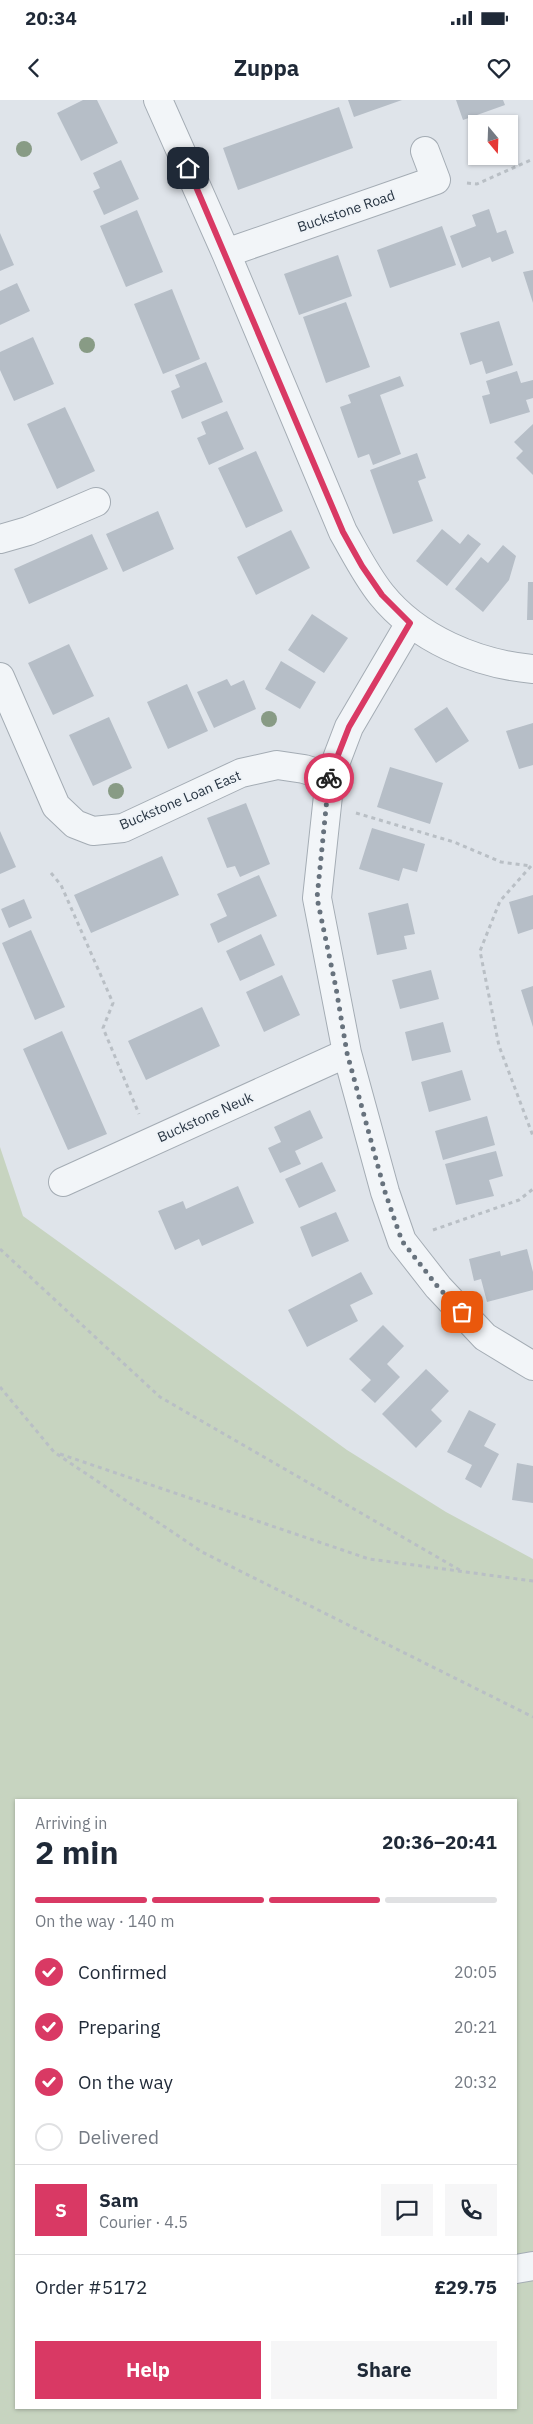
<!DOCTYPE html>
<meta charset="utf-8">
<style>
:root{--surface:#fff;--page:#f6f6f7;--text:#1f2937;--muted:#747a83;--line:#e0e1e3;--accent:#d93964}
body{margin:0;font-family:"IBM Plex Sans",sans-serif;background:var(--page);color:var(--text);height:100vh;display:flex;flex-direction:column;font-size:19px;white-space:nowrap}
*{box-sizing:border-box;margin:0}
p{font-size:16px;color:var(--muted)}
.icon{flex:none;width:28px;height:28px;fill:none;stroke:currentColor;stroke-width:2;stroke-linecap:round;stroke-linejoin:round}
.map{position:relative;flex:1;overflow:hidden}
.side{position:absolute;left:15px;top:1699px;width:502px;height:610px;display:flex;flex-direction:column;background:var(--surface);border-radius:0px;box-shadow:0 1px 4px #0004}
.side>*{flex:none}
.needle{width:32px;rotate:161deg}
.tools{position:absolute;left:468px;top:15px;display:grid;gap:10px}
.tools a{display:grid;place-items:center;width:50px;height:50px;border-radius:0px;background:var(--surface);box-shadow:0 1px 4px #0004;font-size:25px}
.pin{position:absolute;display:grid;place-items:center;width:42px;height:42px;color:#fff;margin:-21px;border-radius:10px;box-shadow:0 2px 8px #0006}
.courier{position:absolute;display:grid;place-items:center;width:50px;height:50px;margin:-25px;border:4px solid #d93964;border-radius:50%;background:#fff;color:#222;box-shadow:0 1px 6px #0007}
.overview em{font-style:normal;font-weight:800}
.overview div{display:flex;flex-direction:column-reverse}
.overview{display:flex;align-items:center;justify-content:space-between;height:85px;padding:0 20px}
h1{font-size:32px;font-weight:800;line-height:38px}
.bar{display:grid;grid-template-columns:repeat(4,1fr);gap:8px 5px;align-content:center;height:60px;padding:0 20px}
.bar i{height:6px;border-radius:4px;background:var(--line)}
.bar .active{background:var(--accent)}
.bar p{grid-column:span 4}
.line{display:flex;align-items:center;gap:12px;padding:0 20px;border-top:1px solid var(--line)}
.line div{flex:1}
.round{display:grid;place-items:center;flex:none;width:52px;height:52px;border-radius:0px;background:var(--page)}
ol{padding:0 20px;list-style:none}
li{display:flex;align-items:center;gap:15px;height:55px}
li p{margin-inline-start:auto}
li .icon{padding:5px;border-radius:50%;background:var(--accent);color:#fff;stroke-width:4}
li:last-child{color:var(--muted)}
li i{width:28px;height:28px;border:2px solid var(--line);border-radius:50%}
.primary-button{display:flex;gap:10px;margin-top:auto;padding:10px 20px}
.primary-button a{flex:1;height:58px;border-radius:0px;background:var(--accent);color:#fff;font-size:20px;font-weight:800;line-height:58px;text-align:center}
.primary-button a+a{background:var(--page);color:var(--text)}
.status{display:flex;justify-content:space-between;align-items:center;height:35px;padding:0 25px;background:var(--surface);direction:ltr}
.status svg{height:14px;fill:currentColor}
header{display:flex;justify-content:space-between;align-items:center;height:65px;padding:0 20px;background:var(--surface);font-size:22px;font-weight:800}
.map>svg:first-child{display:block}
.green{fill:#c7d4c0;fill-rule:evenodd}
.building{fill:#b6bec7}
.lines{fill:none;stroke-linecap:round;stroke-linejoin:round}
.minor-casing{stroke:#a4acb4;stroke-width:30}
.path{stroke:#b9bfc5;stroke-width:3;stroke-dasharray:4 4;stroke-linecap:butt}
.minor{stroke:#f2f5f8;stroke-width:28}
.tree{fill:#889b85}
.done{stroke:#67727d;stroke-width:5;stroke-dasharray:0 9}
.route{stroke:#d93964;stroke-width:6}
.labels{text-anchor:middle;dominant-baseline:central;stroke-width:4;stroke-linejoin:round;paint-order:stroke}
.street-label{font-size:14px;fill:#273442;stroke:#eff3f7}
</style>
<div class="status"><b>20:34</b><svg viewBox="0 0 49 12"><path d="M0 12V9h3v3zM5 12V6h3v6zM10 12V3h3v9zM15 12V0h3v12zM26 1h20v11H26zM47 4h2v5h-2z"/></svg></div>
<header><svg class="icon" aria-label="back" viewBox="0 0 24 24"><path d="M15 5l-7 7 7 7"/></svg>Zuppa<svg class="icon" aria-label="heart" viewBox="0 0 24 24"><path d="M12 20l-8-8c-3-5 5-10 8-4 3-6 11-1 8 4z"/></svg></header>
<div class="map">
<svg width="533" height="2324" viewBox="0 0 533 2324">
<rect width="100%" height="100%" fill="#dfe4ea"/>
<!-- green -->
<path class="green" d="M 0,1047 L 23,1116 L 347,1350 L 446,1412 L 533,1459 L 533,2324 L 0,2324 ZM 16,1700 L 516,1700 L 516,2308 L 16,2308 Z"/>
<!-- building -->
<path class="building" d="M 83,0 L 97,0 L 118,43 L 81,61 L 57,13 Z
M 348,0 L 402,0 L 354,17 Z
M 456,0 L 503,0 L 505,5 L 463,20 Z
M 339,7 L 353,48 L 238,90 L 223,48 Z
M 121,60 L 139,99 L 104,115 L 93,91 L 100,88 L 93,73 Z
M 489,109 L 497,133 L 506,130 L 514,153 L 492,162 L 490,157 L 462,168 L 450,136 L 476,126 L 472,115 Z
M 137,110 L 163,172 L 126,187 L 100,126 Z
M 442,126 L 456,165 L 390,188 L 377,150 Z
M 0,133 L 14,165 L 0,171 Z
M 338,155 L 352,196 L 299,215 L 284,174 Z
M 533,170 L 533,203 L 523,172 Z
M 17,183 L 30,211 L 0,225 L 0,191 Z
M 172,189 L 200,259 L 163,274 L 134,204 Z
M 346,202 L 370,267 L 326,283 L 303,217 Z
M 499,221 L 513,265 L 486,274 L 482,261 L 470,265 L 460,233 Z
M 33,237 L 54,284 L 14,301 L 0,270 L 0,252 Z
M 206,262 L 223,302 L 182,319 L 171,291 L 180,287 L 175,275 Z
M 517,271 L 521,283 L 533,280 L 533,298 L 526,300 L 530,312 L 490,324 L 482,296 L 490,294 L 486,281 Z
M 400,276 L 404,286 L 380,295 L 401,354 L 373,365 L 369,354 L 358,358 L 340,307 L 351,303 L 348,295 Z
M 65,307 L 95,371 L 57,389 L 27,324 Z
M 227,311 L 244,349 L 209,365 L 197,338 L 206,334 L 201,322 Z
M 533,324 L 533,375 L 516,358 L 523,351 L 514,342 Z
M 256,351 L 283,411 L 246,428 L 218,368 Z
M 417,353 L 426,378 L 418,381 L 433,421 L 393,434 L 370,370 Z
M 158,411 L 174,449 L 123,472 L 106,434 Z
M 442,429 L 460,444 L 468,434 L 481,444 L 447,486 L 416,461 Z
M 291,430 L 310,468 L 256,495 L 237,457 Z
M 92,434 L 108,469 L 29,504 L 14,469 Z
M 503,445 L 516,456 L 509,480 L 483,512 L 455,489 L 481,457 L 488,463 Z
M 528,482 L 533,482 L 533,520 L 527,520 Z
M 312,514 L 348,538 L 324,573 L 288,550 Z
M 69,544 L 94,596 L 53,615 L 28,563 Z
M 281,561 L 316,582 L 300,609 L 265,589 Z
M 227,579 L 231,586 L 244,580 L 256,609 L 214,628 L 197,592 Z
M 187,584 L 208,631 L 168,649 L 147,602 Z
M 447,607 L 469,641 L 436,663 L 414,629 Z
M 109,617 L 132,668 L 93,686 L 69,635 Z
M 533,623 L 533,665 L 519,669 L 506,631 Z
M 390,667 L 443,683 L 430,724 L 377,707 Z
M 246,703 L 270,764 L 240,777 L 235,766 L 227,768 L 207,718 Z
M 372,728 L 425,744 L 417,772 L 403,768 L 399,781 L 359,769 Z
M 0,731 L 16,767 L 0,774 Z
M 162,756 L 179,795 L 91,833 L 74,795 Z
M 259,775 L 277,816 L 218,843 L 210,824 L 227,816 L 217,794 Z
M 533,795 L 533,829 L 518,834 L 509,802 Z
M 24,799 L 32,818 L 9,828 L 1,809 Z
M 408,803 L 415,834 L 404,836 L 407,849 L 377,855 L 368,813 Z
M 31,830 L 65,907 L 35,920 L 2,843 Z
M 261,834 L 275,865 L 240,881 L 226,851 Z
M 431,870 L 439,899 L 400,909 L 392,880 Z
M 282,875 L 300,915 L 264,932 L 246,892 Z
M 533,886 L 533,927 L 521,890 Z
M 202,907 L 220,946 L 146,980 L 128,941 Z
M 443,922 L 451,952 L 412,961 L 405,932 Z
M 62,931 L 107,1034 L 68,1050 L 23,949 Z
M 462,970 L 471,1000 L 429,1012 L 421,982 Z
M 310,1010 L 323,1038 L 295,1051 L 301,1064 L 280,1073 L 268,1048 L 281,1042 L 274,1027 Z
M 487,1016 L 495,1045 L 443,1060 L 435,1031 Z
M 496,1051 L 503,1076 L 489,1080 L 494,1096 L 456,1105 L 445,1064 Z
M 322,1062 L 336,1091 L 299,1108 L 285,1079 Z
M 238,1086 L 254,1123 L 202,1146 L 199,1139 L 175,1150 L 158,1111 L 183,1101 L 186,1109 Z
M 336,1112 L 349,1141 L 312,1157 L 300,1127 Z
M 527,1149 L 533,1172 L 533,1190 L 487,1202 L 481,1179 L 474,1181 L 469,1159 L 500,1151 L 501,1156 Z
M 361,1172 L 373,1194 L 350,1205 L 358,1221 L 307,1247 L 288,1210 Z
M 383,1225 L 404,1246 L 387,1264 L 400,1277 L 375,1303 L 361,1290 L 371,1280 L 349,1259 Z
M 426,1269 L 449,1291 L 431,1310 L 442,1321 L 416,1348 L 382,1314 Z
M 469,1310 L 496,1324 L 484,1346 L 499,1354 L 481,1388 L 465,1379 L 472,1365 L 447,1352 Z
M 517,1363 L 533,1366 L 533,1403 L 512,1400 Z"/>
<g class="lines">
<!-- minor casing -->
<g class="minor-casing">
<path id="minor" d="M 158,0 L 226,153 L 343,432 C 355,453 366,475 381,494 C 417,539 477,564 533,569
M 226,153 L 436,80 L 425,51
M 0,439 L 28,431 L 96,402
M 410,523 L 349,627 L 330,677 L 317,798 L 347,953 L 385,1092 L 402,1141 L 438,1187 L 485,1237 L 533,1266
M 0,577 L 56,706 L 75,724 L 93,731 L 123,728 L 241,673 L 277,665 L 304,669 L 330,677
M 63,1082 L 347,953
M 516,2169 L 533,2166"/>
</g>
<!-- path -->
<path class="path" d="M 467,83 L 477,84 L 533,59
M 356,713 L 454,742 L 501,762 L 531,766
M 531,766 L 500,801 L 480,851 L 499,946 L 533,1036
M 51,773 L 61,785 L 113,903 L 103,928 L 139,1014
M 433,1130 L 519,1100 L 533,1089
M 0,1149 L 160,1297 L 463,1472
M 0,1287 L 54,1352 L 202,1452 L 533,1617
M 60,1354 L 369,1459 L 533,1481"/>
<!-- minor -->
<use href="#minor" class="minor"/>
</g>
<!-- trees -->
<g class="tree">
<circle cx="24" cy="49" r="8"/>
<circle cx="87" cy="245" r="8"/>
<circle cx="269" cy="619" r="8"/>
<circle cx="116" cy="691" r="8"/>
</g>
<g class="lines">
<!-- done -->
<path class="done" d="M 329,678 L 317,798 L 336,888 L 347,953 L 385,1092 L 402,1141 L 438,1187 L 462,1212"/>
<!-- route -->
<path class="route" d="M 188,68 L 343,432 L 362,466 L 382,495 L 410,523 L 349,627 L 329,678"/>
</g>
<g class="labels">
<!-- street labels -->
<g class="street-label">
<text transform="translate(346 111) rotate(-19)">Buckstone Road</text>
<text transform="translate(180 700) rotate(-23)">Buckstone Loan East</text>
<text transform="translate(205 1017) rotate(-24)">Buckstone Neuk</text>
</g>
</g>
</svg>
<div class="tools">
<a><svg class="needle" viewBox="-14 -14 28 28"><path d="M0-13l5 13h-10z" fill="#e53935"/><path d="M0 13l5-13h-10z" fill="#747a83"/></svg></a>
</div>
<div class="pin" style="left:462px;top:1212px;background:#ea580c"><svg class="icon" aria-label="bag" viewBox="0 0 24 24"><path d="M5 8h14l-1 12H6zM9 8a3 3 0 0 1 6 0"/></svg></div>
<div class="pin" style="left:188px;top:68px;background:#1f2937"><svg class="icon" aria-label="home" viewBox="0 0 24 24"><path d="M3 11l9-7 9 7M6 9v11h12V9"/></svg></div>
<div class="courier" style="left:329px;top:678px"><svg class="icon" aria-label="bike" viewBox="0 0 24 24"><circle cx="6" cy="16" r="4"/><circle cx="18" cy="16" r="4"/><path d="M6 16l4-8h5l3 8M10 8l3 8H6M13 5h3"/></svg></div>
<section class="side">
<div class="overview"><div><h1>2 min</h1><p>Arriving in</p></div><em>20:36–20:41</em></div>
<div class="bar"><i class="active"></i><i class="active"></i><i class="active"></i><i></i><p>On the way · 140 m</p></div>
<ol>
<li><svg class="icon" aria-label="check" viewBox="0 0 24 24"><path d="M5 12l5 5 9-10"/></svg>Confirmed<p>20:05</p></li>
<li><svg class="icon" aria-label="check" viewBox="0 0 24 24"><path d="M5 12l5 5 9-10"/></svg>Preparing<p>20:21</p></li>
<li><svg class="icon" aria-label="check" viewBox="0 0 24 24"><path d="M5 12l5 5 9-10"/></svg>On the way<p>20:32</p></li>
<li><i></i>Delivered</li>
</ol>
<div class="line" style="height:90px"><b class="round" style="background:var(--accent);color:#fff">S</b><div><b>Sam</b><p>Courier · 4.5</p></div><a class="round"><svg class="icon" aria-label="chat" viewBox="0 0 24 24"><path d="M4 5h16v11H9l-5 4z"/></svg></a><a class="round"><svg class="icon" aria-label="phone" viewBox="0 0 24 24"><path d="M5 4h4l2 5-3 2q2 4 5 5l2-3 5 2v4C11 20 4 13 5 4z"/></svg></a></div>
<div class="line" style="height:65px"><div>Order #5172</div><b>£29.75</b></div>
<div class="primary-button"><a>Help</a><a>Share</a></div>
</section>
</div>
